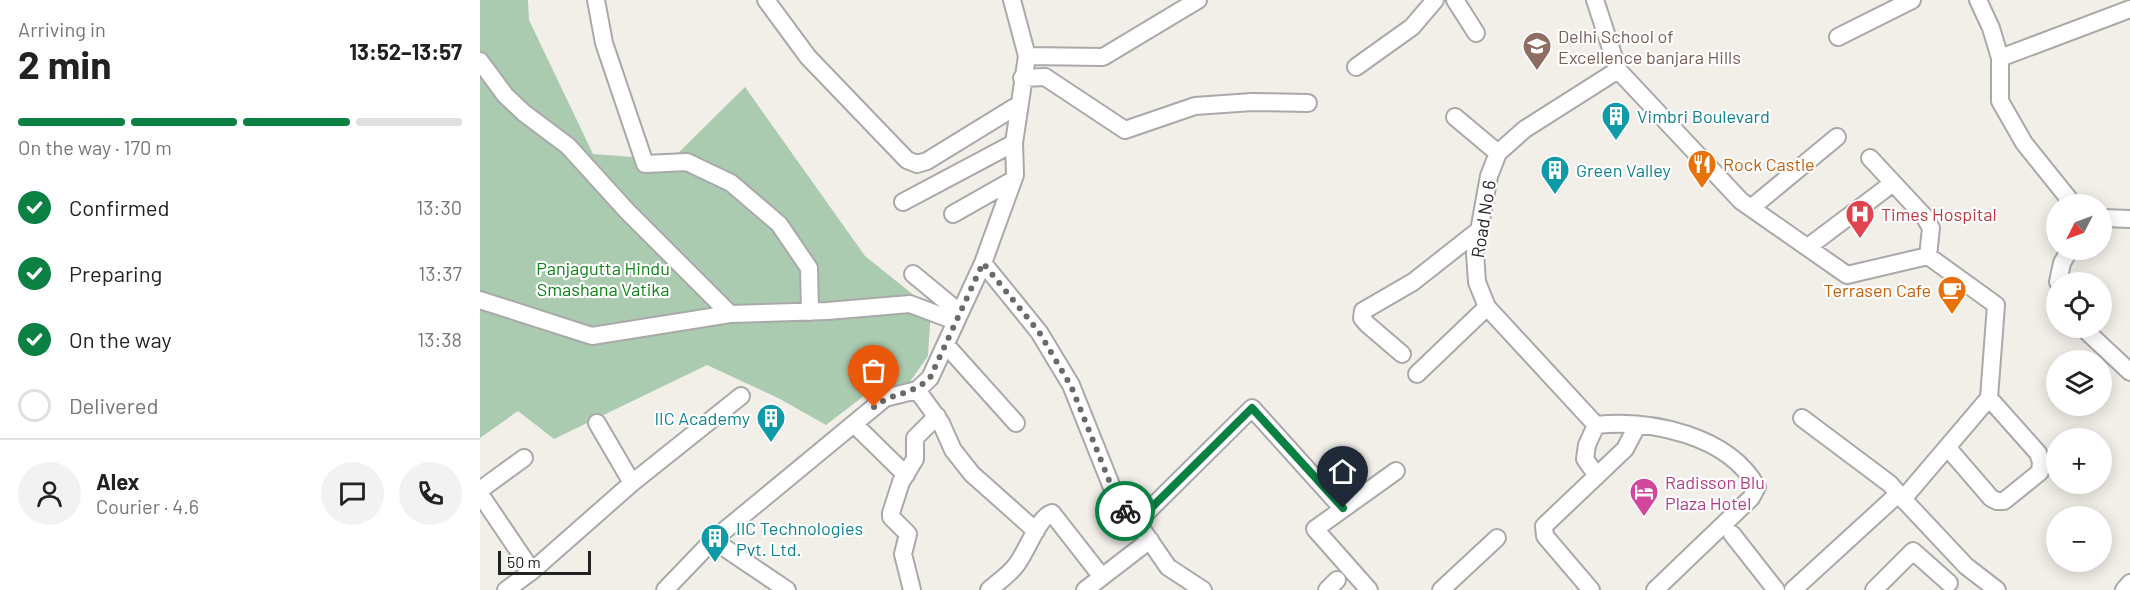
<!DOCTYPE html>
<meta charset="utf-8">
<style>
:root{--surface:#fff;--page:#f2f2f2;--text:#222;--muted:#767676;--line:#e0e0e0;--accent:#0b8043}
body{margin:0;font-family:Barlow,sans-serif;background:var(--page);color:var(--text);height:100vh;display:flex;flex-direction:column;font-size:22px;white-space:nowrap}
*{box-sizing:border-box;margin:0}
p{font-size:20px;color:var(--muted)}
.icon{flex:none;width:33px;height:33px;fill:none;stroke:currentColor;stroke-width:2;stroke-linecap:round;stroke-linejoin:round}
.map{position:relative;flex:1;overflow:hidden}
.panel{display:flex;flex-direction:column;background:var(--surface);width:480px}
.panel>*{flex:none}
.needle{width:39px;rotate:228deg}
.buttons{position:absolute;left:1566px;top:194px;display:grid;gap:12px}
.buttons a{display:grid;place-items:center;width:66px;height:66px;border-radius:50%;background:var(--surface);box-shadow:0 3px 15px #0003;font-size:30px}
.scale{position:absolute;left:18px;bottom:15px;width:93px;box-sizing:border-box;padding-left:6px;border:3px solid #222;border-top:0;font-size:16px;line-height:21px;white-space:nowrap;color:#222;-webkit-text-stroke:4px #fff;paint-order:stroke}
.pin{position:absolute;display:grid;place-items:center;width:51px;height:51px;color:#fff;margin:-62px -26px;border-radius:50% 50% 50% 0;rotate:-45deg;box-shadow:0 0 6px #0007}
.pin .icon{rotate:45deg}
.courier{position:absolute;display:grid;place-items:center;width:60px;height:60px;margin:-30px;border:4px solid #0b8043;border-radius:50%;background:#fff;color:#222;box-shadow:0 2px 8px #0007}
.overview em{font-style:normal;font-weight:700}
.overview div{display:flex;flex-direction:column-reverse}
.overview{display:flex;align-items:center;justify-content:space-between;height:102px;padding:0 18px}
h1{font-size:39px;font-weight:700;line-height:45px}
.bar{display:grid;grid-template-columns:repeat(4,1fr);gap:9px 6px;align-content:center;height:72px;padding:0 18px}
.bar i{height:8px;border-radius:4px;background:var(--line)}
.bar .on{background:var(--accent)}
.bar p{grid-column:span 4}
.line{display:flex;align-items:center;gap:15px;padding:0 18px;border-top:2px solid var(--line)}
.line div{flex:1}
.round{display:grid;place-items:center;flex:none;width:63px;height:63px;border-radius:32px;background:var(--page)}
ol{padding:0 18px;list-style:none}
li{display:flex;align-items:center;gap:18px;height:66px}
li p{margin-inline-start:auto}
li .icon{padding:6px;border-radius:50%;background:var(--accent);color:#fff;stroke-width:4}
li:last-child{color:var(--muted)}
li i{width:33px;height:33px;border:3px solid var(--line);border-radius:50%}
main{display:flex;flex:1;min-height:0}
.map>svg:first-child{display:block}
.cemetery{fill:#aacbaf}
.lines{fill:none;stroke-linecap:round;stroke-linejoin:round}
.minor-casing{stroke:#a9a9a9;stroke-width:20}
.minor{stroke:#fff;stroke-width:16}
.done{stroke:#6b6a68;stroke-width:6;stroke-dasharray:0 10.8}
.route{stroke:#0b8043;stroke-width:8}
.labels{text-anchor:middle;dominant-baseline:central;stroke-width:4.5;stroke-linejoin:round;paint-order:stroke}
.education-label{font-size:18px;fill:#785e54;stroke:#fff;text-anchor:start}
.culture-label{font-size:18px;fill:#0d838f;stroke:#fff;text-anchor:start}
.food-label{font-size:18px;fill:#c56008;stroke:#fff;text-anchor:start}
.health-label{font-size:18px;fill:#be3a42;stroke:#fff;text-anchor:start}
.street-label{font-size:18px;fill:#222;stroke:#fff}
.park-label{font-size:18px;fill:#0c8416;stroke:#fff}
.hotel-label{font-size:18px;fill:#b23c85;stroke:#fff;text-anchor:start}
</style>
<main>
<section class="panel">
<div class="overview"><div><h1>2 min</h1><p>Arriving in</p></div><em>13:52–13:57</em></div>
<div class="bar"><i class="on"></i><i class="on"></i><i class="on"></i><i></i><p>On the way · 170 m</p></div>
<ol>
<li><svg class="icon" aria-label="check" viewBox="0 0 24 24"><path d="M5 12l5 5 9-10"/></svg>Confirmed<p>13:30</p></li>
<li><svg class="icon" aria-label="check" viewBox="0 0 24 24"><path d="M5 12l5 5 9-10"/></svg>Preparing<p>13:37</p></li>
<li><svg class="icon" aria-label="check" viewBox="0 0 24 24"><path d="M5 12l5 5 9-10"/></svg>On the way<p>13:38</p></li>
<li><i></i>Delivered</li>
</ol>
<div class="line" style="height:108px"><a class="round"><svg class="icon" aria-label="person" viewBox="0 0 24 24"><circle cx="12" cy="8" r="4"/><path d="M4 21q1-7 8-7t8 7"/></svg></a><div><b>Alex</b><p>Courier · 4.6</p></div><a class="round"><svg class="icon" aria-label="chat" viewBox="0 0 24 24"><path d="M4 5h16v11H9l-5 4z"/></svg></a><a class="round"><svg class="icon" aria-label="phone" viewBox="0 0 24 24"><path d="M5 4h4l2 5-3 2q2 4 5 5l2-3 5 2v4C11 20 4 13 5 4z"/></svg></a></div>
</section>
<div class="map">
<svg width="1650" height="590" viewBox="0 0 1650 590">
<rect width="100%" height="100%" fill="#f2efe9"/>
<!-- cemetery -->
<path class="cemetery" d="M 0,0 L 48,0 L 49,20 L 113,154 L 191,160 L 265,87 L 385,256 L 451,309 L 448,356 L 427,386 L 393,389 L 346,425 L 300,399 L 227,365 L 74,439 L 38,411 L 0,438 Z"/>
<g class="lines">
<!-- minor casing -->
<g class="minor-casing">
<path id="minor" d="M 116,0 L 124,43 L 165,164 L 207,162 L 251,183 L 299,224 L 329,268 L 330,312
M 286,0 L 328,57 L 427,160 L 437,164 L 447,161 L 538,105
M 975,0 L 996,33
M 1115,0 L 1138,70 L 1261,201 L 1367,275 L 1448,256 L 1516,305 L 1509,398 L 1423,499 L 1486,566 L 1517,590
M 1498,0 L 1511,28 L 1520,58 L 1520,101 L 1544,143 L 1593,204
M 1358,37 L 1432,0
M 547,56 L 623,57 L 718,0
M 1520,58 L 1650,9
M 0,61 L 25,95 L 44,113 L 88,146 L 147,211 L 250,314 L 347,311 L 430,304 L 475,321
M 876,67 L 932,27 L 955,0
M 542,78 L 565,77 L 645,130 L 715,106 L 772,102 L 828,103
M 975,117 L 1018,153
M 1390,158 L 1444,216 L 1451,228 L 1448,256
M 423,202 L 534,143
M 1271,208 L 1357,137
M 473,214 L 533,180
M 1622,218 L 1650,219
M 1328,247 L 1405,189
M 503,263 L 559,332 L 591,385 L 639,505 L 657,522 L 688,567 L 723,590
M 433,274 L 479,312
M 1578,282 L 1582,263 L 1590,249
M 0,300 L 112,336 L 250,314
M 1602,327 L 1650,372
M 466,345 L 536,423
M 922,354 L 887,324 L 882,318 L 883,311 L 933,282 L 999,230
M 937,374 L 1007,307
M 437,390 L 461,423 L 473,450 L 492,474 L 556,531
M 1322,418 L 1410,484 L 1423,499
M 117,423 L 152,483
M 374,424 L 426,475
M 1116,425 L 1007,307 L 997,282 L 995,253 L 1009,176 L 1018,153 L 1045,129 L 1138,70
M 1116,425 C 1170,419 1248,435 1277,487 L 1271,498 L 1175,590
M 1116,425 L 1107,445 L 1105,459 L 1117,476
M 1467,447 L 1511,498 L 1517,501 L 1524,501 L 1560,472 L 1561,462 L 1558,453 L 1509,398
M 0,490 L 44,458
M 0,494 L 52,571
M 657,522 L 772,408 L 863,509
M 1252,534 L 1296,590
M 233,540 L 307,590
M 26,590 L 52,571 L 152,483 L 261,396
M 185,590 L 233,540 L 405,398 L 437,390 L 450,378 L 503,263 L 535,175 L 534,143 L 547,56 L 532,0
M 432,590 L 423,554 L 428,534 L 411,517 L 411,513 L 421,482 L 435,459 L 435,438 L 457,416
M 509,590 C 518,582 530,574 537,564 C 547,551 559,516 572,513 L 622,577
M 605,590 L 670,540
M 847,590 L 857,580
M 889,590 L 835,529 L 916,471
M 961,590 L 1017,538
M 1111,590 L 1065,536 L 1064,526 L 1145,449 L 1157,426
M 1313,590 L 1418,494
M 1394,590 L 1433,551 L 1469,583
M 1644,590 L 1650,583"/>
</g>
<!-- minor -->
<use href="#minor" class="minor"/>
</g>
<g class="lines">
<!-- done -->
<path class="done" d="M 394,407 C 414,391 429,397 450,378 L 503,263 L 559,332 L 591,386 L 639,505 L 645,511"/>
<!-- route -->
<path class="route" d="M 645,511 L 657,522 L 772,408 L 863,508"/>
</g>
<!-- icons -->
<defs>
<g id="school-pin" transform="scale(1.5)"><path d="M0 17L-7.5 6A9.5 9.5 0 1 1 7.5 6Z" fill="#8d6e63" stroke="#fff"/><path d="M0-5L7-2L0 1L-7-2ZM-4 1L0 2.5L4 1V4Q0 6-4 4Z" fill="#fff"/></g>
<g id="building-pin" transform="scale(1.5)"><path d="M0 17L-7.5 6A9.5 9.5 0 1 1 7.5 6Z" fill="#0f9aa8" stroke="#fff"/><path d="M-4-6H4V6H1V3H-1V6H-4ZM-2.5-4.3h1.7v1.8h-1.7ZM.8-4.3h1.7v1.8H.8ZM-2.5-1h1.7V.8h-1.7ZM.8-1h1.7V.8H.8Z" fill="#fff"/></g>
<g id="restaurant-pin" transform="scale(1.5)"><path d="M0 17L-7.5 6A9.5 9.5 0 1 1 7.5 6Z" fill="#e8710a" stroke="#fff"/><path d="M-5-6h1v4h1v-4h1v4h1v-4h1v5L-1.5 .5V6h-2V.5L-5-1ZM5-6V6H3V1.5H1.5Q1.5-4 5-6Z" fill="#fff"/></g>
<g id="hospital-pin" transform="scale(1.5)"><path d="M0 17L-7.5 6A9.5 9.5 0 1 1 7.5 6Z" fill="#e0444e" stroke="#fff"/><path d="M-5-5h3v3.5h4V-5h3V5h-3V1.5h-4V5h-3Z" fill="#fff"/></g>
<g id="cafe-pin" transform="scale(1.5)"><path d="M0 17L-7.5 6A9.5 9.5 0 1 1 7.5 6Z" fill="#e8710a" stroke="#fff"/><path d="M-5.5-4.5H6V0H3Q3 3.5 0 3.5H-2.5Q-5.5 3.5-5.5 0ZM3-3.2v2h1.7v-2ZM-6 4.5H4V6H-6Z" fill="#fff"/></g>
<g id="hotel-pin" transform="scale(1.5)"><path d="M0 17L-7.5 6A9.5 9.5 0 1 1 7.5 6Z" fill="#d1479c" stroke="#fff"/><path d="M-6-4.5h1.5V1H6V5H4.5V3h-9V5H-6ZM-4 0a1.8 1.8 0 1 1 3.6 0ZM.5 0V-2.5h3Q6-2.5 6 0Z" fill="#fff"/></g>
</defs>
<g fill-rule="evenodd">
<use href="#school-pin" x="1057" y="46"/>
<use href="#building-pin" x="1136" y="116"/>
<use href="#restaurant-pin" x="1222" y="164"/>
<use href="#building-pin" x="1075" y="170"/>
<use href="#hospital-pin" x="1380" y="214"/>
<use href="#cafe-pin" x="1472" y="290"/>
<use href="#building-pin" x="291" y="418"/>
<use href="#hotel-pin" x="1164" y="492"/>
<use href="#building-pin" x="235" y="538"/>
</g>
<g class="labels">
<!-- education labels -->
<g class="education-label">
<text x="1078" y="36">Delhi School of<tspan x="1078" dy="21">Excellence banjara Hills</tspan></text>
</g>
<!-- culture labels -->
<g class="culture-label">
<text x="1157" y="116">Vimbri Boulevard</text>
<text x="1096" y="170">Green Valley</text>
<text x="270" y="418" text-anchor="end">IIC Academy</text>
<text x="256" y="528">IIC Technologies<tspan x="256" dy="21">Pvt. Ltd.</tspan></text>
</g>
<!-- food labels -->
<g class="food-label">
<text x="1243" y="164">Rock Castle</text>
<text x="1451" y="290" text-anchor="end">Terrasen Cafe</text>
</g>
<!-- health labels -->
<g class="health-label">
<text x="1401" y="214">Times Hospital</text>
</g>
<!-- street labels -->
<g class="street-label">
<text transform="translate(1003 219) rotate(-81)">Road No 6</text>
</g>
<!-- park labels -->
<g class="park-label">
<text x="123" y="268">Panjagutta Hindu<tspan x="123" dy="21">Smashana Vatika</tspan></text>
</g>
<!-- hotel labels -->
<g class="hotel-label">
<text x="1185" y="482">Radisson Blu<tspan x="1185" dy="21">Plaza Hotel</tspan></text>
</g>
</g>
</svg>
<div class="buttons">
<a><svg class="needle" viewBox="-14 -14 28 28"><path d="M0-13l5 13h-10z" fill="#e53935"/><path d="M0 13l5-13h-10z" fill="#767676"/></svg></a>
<a><svg class="icon" aria-label="locate" viewBox="0 0 24 24"><circle cx="12" cy="12" r="6"/><path d="M12 2v4M12 18v4M2 12h4M18 12h4"/></svg></a>
<a><svg class="icon" aria-label="layers" viewBox="0 0 24 24"><path d="M12 4l9 5-9 5-9-5zM3 14l9 5 9-5"/></svg></a>
<a>+</a>
<a>−</a>
</div>
<div class="scale">50 m</div>
<div class="pin" style="left:394px;top:407px;background:#ea580c"><svg class="icon" aria-label="bag" viewBox="0 0 24 24"><path d="M5 8h14l-1 12H6zM9 8a3 3 0 0 1 6 0"/></svg></div>
<div class="pin" style="left:863px;top:508px;background:#1f2937"><svg class="icon" aria-label="home" viewBox="0 0 24 24"><path d="M3 11l9-7 9 7M6 9v11h12V9"/></svg></div>
<div class="courier" style="left:645px;top:511px"><svg class="icon" aria-label="bike" viewBox="0 0 24 24"><circle cx="6" cy="16" r="4"/><circle cx="18" cy="16" r="4"/><path d="M6 16l4-8h5l3 8M10 8l3 8H6M13 5h3"/></svg></div>
</div>
</main>
